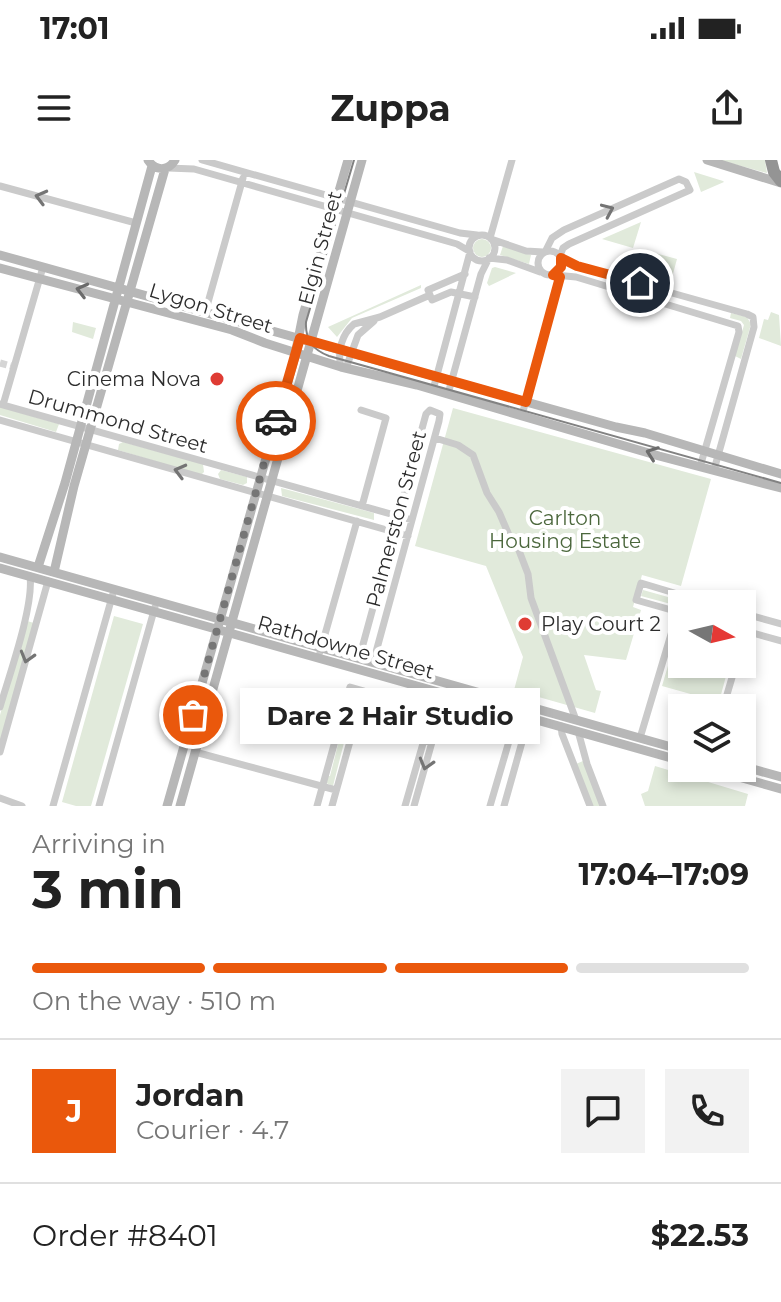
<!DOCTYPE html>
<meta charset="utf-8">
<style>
:root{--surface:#fff;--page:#f2f2f2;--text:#222;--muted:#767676;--line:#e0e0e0;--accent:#ea580c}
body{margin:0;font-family:Montserrat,sans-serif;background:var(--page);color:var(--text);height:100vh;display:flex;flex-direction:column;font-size:30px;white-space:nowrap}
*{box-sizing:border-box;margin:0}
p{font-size:26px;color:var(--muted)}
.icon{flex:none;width:44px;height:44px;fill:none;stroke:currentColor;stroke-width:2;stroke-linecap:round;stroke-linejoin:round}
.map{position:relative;height:646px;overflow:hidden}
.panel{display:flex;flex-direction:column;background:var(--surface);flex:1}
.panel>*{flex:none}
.needle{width:52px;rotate:98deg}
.fabs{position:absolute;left:668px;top:430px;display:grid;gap:16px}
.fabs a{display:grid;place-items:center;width:88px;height:88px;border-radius:0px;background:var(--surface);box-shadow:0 4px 12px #0003;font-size:40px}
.pin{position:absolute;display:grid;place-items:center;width:68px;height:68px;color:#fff;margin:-34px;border:4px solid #fff;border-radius:50%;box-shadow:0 2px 8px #0007}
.courier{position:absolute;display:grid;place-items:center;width:80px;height:80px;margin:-40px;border:6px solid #ea580c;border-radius:50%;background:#fff;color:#222;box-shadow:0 2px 10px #0007}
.bubble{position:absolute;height:56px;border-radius:0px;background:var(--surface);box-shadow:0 4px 12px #0003;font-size:26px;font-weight:700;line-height:56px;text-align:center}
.summary em{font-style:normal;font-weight:700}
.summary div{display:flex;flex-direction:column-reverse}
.summary{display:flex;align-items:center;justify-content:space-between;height:136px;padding:0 32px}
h1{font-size:52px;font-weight:700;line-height:60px}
.bar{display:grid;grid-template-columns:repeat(4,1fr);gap:12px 8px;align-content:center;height:96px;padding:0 32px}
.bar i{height:10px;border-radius:6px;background:var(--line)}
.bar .current{background:var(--accent)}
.bar p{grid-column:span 4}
.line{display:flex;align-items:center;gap:20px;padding:0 32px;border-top:2px solid var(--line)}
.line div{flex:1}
.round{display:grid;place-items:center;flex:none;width:84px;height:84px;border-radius:0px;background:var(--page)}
.status{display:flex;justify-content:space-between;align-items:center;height:56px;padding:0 40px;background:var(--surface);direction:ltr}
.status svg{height:22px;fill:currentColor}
header{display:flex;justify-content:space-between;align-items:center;height:104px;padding:0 32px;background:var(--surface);font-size:36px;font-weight:700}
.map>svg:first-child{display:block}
.green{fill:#e1eadb}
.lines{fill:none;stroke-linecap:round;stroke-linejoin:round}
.street-tunnel{stroke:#d5d5d5;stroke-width:7;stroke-dasharray:7 3.5;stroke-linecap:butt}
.street{stroke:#cacaca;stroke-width:7}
.secondary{stroke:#b7b7b7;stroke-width:9}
.highway{stroke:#949494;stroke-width:12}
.tram{stroke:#828282;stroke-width:2}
.oneway{stroke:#747474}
.oneway2{stroke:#6b6b6b}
.done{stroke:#767676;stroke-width:8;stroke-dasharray:0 14.4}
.route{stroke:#ea580c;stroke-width:10}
.poi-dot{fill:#df3c34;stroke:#fff;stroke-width:3}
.labels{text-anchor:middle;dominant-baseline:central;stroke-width:8;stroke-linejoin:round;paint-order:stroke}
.street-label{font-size:20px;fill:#2d2d2d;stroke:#fff}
.poi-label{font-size:20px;fill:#2d2d2d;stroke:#fff;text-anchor:end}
.park-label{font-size:20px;fill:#4b673c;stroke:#fff}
</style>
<div class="status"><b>17:01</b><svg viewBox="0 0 49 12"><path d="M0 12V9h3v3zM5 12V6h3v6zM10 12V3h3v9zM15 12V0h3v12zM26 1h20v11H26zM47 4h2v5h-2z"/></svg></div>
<header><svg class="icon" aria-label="menu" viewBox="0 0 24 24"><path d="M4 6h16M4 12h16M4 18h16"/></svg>Zuppa<svg class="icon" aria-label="share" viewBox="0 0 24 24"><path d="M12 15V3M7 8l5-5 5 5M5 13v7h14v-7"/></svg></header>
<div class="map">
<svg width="781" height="646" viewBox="0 0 781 646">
<rect width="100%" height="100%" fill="#fff"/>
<!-- green -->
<path class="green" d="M 719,0 L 765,0 L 767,13 L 763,12 Z
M 694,12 L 723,21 L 724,22 L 701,32 Z
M 641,62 L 633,88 L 602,79 Z
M473 88a9 9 0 1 1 18 0a9 9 0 1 1-18 0Z
M 503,86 L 531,95 L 529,104 L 500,95 Z
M 651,92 L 677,99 L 671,121 L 644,114 Z
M 495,107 L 516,113 L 489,126 L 487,123 L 492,108 Z
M 421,125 L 421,128 L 352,158 L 337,177 L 328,167 Z
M 771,152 L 779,155 L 781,186 L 759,178 L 764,159 L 768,160 Z
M 731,153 L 747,157 L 751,164 L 741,199 L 735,196 L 744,165 L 741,161 L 730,158 Z
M 73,162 L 96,168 L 93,179 L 72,172 Z
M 0,247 L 59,264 L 56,272 L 0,255 Z
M 453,248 L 711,319 L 681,426 L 642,415 L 633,447 L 641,450 L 626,500 L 584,495 L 596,530 L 601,531 L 595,553 L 514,530 L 523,497 L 486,406 L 415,386 Z
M 123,282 L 203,304 L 204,312 L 201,315 L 118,290 L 119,284 Z
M 221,310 L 247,317 L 247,323 L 243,325 L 220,319 L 218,314 Z
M 281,328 L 374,353 L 374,360 L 282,336 Z
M 643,430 L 693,444 L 682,444 L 682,447 L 641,436 Z
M 114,456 L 143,464 L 91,646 L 76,646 L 62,642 Z
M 27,461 L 34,463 L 0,585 L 0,555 Z
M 673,489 L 682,492 L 682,504 L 729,505 L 719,542 L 662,526 Z
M 350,537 L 358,539 L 355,547 L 353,547 L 333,626 L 326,623 L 328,616 L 330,616 Z
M 583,601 L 600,646 L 592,646 L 576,604 Z
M 655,606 L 748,634 L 745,646 L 645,646 L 641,634 L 648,631 Z"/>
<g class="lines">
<!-- street-tunnel -->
<path class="street-tunnel" d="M 0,203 L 11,206"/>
<!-- street -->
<path class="street" d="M 202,0 L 460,73 L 477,75
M 168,8 L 194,9 L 457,84 L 469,91
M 0,26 L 136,63
M469 88a13 13 0 1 1 26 0a13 13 0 1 1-26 0Z
M 490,78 L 512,0
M 491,79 L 526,91 L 543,92
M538 103a12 12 0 1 1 24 0a12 12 0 1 1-24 0Z
M 545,92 L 552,78 L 564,70 L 679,19 L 686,22 L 690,30 L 569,84 L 563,88 L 560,96
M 489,98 L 507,100 L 540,112
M 561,98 L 579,107 L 747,154 L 753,157 L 754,167 L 714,310
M 555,115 L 576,117 L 738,166 L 739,172 L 700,307
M 430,135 L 428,130 L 465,114
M 205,153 L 243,18
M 341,207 C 337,191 342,174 354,164 L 380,157 L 430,135 L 432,140 L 451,132 L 475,137
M 346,208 L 358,175 L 374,161
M 433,230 L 470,92
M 448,234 L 481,114 L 489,98
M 0,244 L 412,360
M 3,245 L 43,107
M 361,250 L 386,258 L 362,346
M 522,255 L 560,117 L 556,116
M 0,260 L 408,376
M 435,278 L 458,285 L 473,295 L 487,333 L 499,352 L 512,382 L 518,388 L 528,414 L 531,438 L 576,560
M 682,453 L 636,440 L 641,423 L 711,444
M 742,453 L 781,464
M 742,470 L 781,481
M 742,484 L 746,471
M 320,492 L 357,361
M 359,499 L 426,254 L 430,250 L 440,254 L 439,261 L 373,503
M 0,547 C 9,516 34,446 30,416
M 723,548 L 736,504
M 435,566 L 444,533
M 561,566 L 562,574 L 590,646
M 578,571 L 587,604 L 603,646
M 640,578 L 678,451
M 0,592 L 48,421
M 195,592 L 336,630
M 0,638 L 22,646
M 53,646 L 114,430
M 99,646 L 155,447
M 317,646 L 350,527 L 364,531 L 332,646
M 405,646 L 424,580 L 432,582 L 414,646
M 490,646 L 517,554
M 504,646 L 524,575 L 526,557"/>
<!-- secondary -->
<path class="secondary" d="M 148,0 C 155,11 168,12 175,0
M 707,0 L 781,23
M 0,95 L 616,267 L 645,273 L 781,314
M 0,108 L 232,170 L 265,183 L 341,207 L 417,225 L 659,296 L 781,328
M 0,397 L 682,590
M 38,407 L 65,323 L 152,6
M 0,408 L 682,601
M 54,412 L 74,326 L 165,9
M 742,606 L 781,617
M 707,608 L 781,629
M 167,646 L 294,200 L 303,155 L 348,0
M 180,646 L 362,0"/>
<!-- highway -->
<path class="highway" d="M 771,0 L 774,12 L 781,21"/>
<!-- tram -->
<path class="tram" d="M 354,0 L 306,162 C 305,180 313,190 329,196 L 781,323"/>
</g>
<!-- one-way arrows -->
<defs><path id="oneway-chevron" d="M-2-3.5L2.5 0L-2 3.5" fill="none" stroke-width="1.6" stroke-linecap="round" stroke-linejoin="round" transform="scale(2)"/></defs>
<g class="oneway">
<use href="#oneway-chevron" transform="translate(41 37) rotate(-165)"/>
<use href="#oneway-chevron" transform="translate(608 50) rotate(-24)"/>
<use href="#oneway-chevron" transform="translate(180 311) rotate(-165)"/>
<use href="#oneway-chevron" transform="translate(27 497) rotate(106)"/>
<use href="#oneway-chevron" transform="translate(426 604) rotate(106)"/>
</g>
<g class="oneway2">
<use href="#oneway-chevron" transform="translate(82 130) rotate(-166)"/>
<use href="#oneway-chevron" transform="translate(652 293) rotate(-160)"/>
</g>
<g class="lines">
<!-- done -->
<path class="done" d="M 193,555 L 276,261"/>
<!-- route -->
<path class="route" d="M 276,261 L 300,178 L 526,242 L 560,117 L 553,115 L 561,107 L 561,98 L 577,106 L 640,123"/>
</g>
<!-- markers -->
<g class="poi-dot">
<circle cx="217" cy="219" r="8"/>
<circle cx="525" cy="464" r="8"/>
</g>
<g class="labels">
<!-- street labels -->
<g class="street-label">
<text transform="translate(320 88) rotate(-75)">Elgin Street</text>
<text transform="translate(211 148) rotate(17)">Lygon Street</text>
<text transform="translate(118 261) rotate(16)">Drummond Street</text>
<text transform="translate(396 359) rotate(-75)">Palmerston Street</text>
<text transform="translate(346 487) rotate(16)">Rathdowne Street</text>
</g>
<!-- poi labels -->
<g class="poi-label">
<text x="201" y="219">Cinema Nova</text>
<text x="541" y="464" text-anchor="start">Play Court 2</text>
</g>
<!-- park labels -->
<g class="park-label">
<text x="565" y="358">Carlton<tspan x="565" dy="23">Housing Estate</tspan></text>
</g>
</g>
</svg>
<div class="fabs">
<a><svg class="needle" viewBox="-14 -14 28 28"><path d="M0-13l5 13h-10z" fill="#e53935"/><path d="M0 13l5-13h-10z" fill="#767676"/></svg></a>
<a><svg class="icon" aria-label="layers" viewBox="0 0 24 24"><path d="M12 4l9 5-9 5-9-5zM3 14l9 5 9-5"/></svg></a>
</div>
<div class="pin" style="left:193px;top:555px;background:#ea580c"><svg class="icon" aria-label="bag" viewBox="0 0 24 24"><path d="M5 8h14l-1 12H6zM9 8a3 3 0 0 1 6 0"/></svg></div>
<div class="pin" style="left:640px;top:123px;background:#1f2937"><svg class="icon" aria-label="home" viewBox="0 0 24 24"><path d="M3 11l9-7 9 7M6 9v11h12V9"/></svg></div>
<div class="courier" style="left:276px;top:261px"><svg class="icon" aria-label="car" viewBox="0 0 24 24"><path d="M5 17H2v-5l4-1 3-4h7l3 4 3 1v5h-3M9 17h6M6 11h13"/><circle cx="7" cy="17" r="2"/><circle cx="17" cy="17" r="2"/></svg></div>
<div class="bubble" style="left:240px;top:528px;width:300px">Dare 2 Hair Studio</div>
</div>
<section class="panel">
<div class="summary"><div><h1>3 min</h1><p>Arriving in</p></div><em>17:04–17:09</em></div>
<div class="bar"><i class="current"></i><i class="current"></i><i class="current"></i><i></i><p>On the way · 510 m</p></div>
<div class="line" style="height:144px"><b class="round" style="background:var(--accent);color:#fff">J</b><div><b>Jordan</b><p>Courier · 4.7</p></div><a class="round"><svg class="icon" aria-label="chat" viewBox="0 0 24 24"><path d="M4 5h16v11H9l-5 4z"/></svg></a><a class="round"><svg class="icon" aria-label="phone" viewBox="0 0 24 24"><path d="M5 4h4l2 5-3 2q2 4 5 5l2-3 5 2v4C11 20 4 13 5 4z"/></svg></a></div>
<div class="line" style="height:104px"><div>Order #8401</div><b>$22.53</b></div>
</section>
